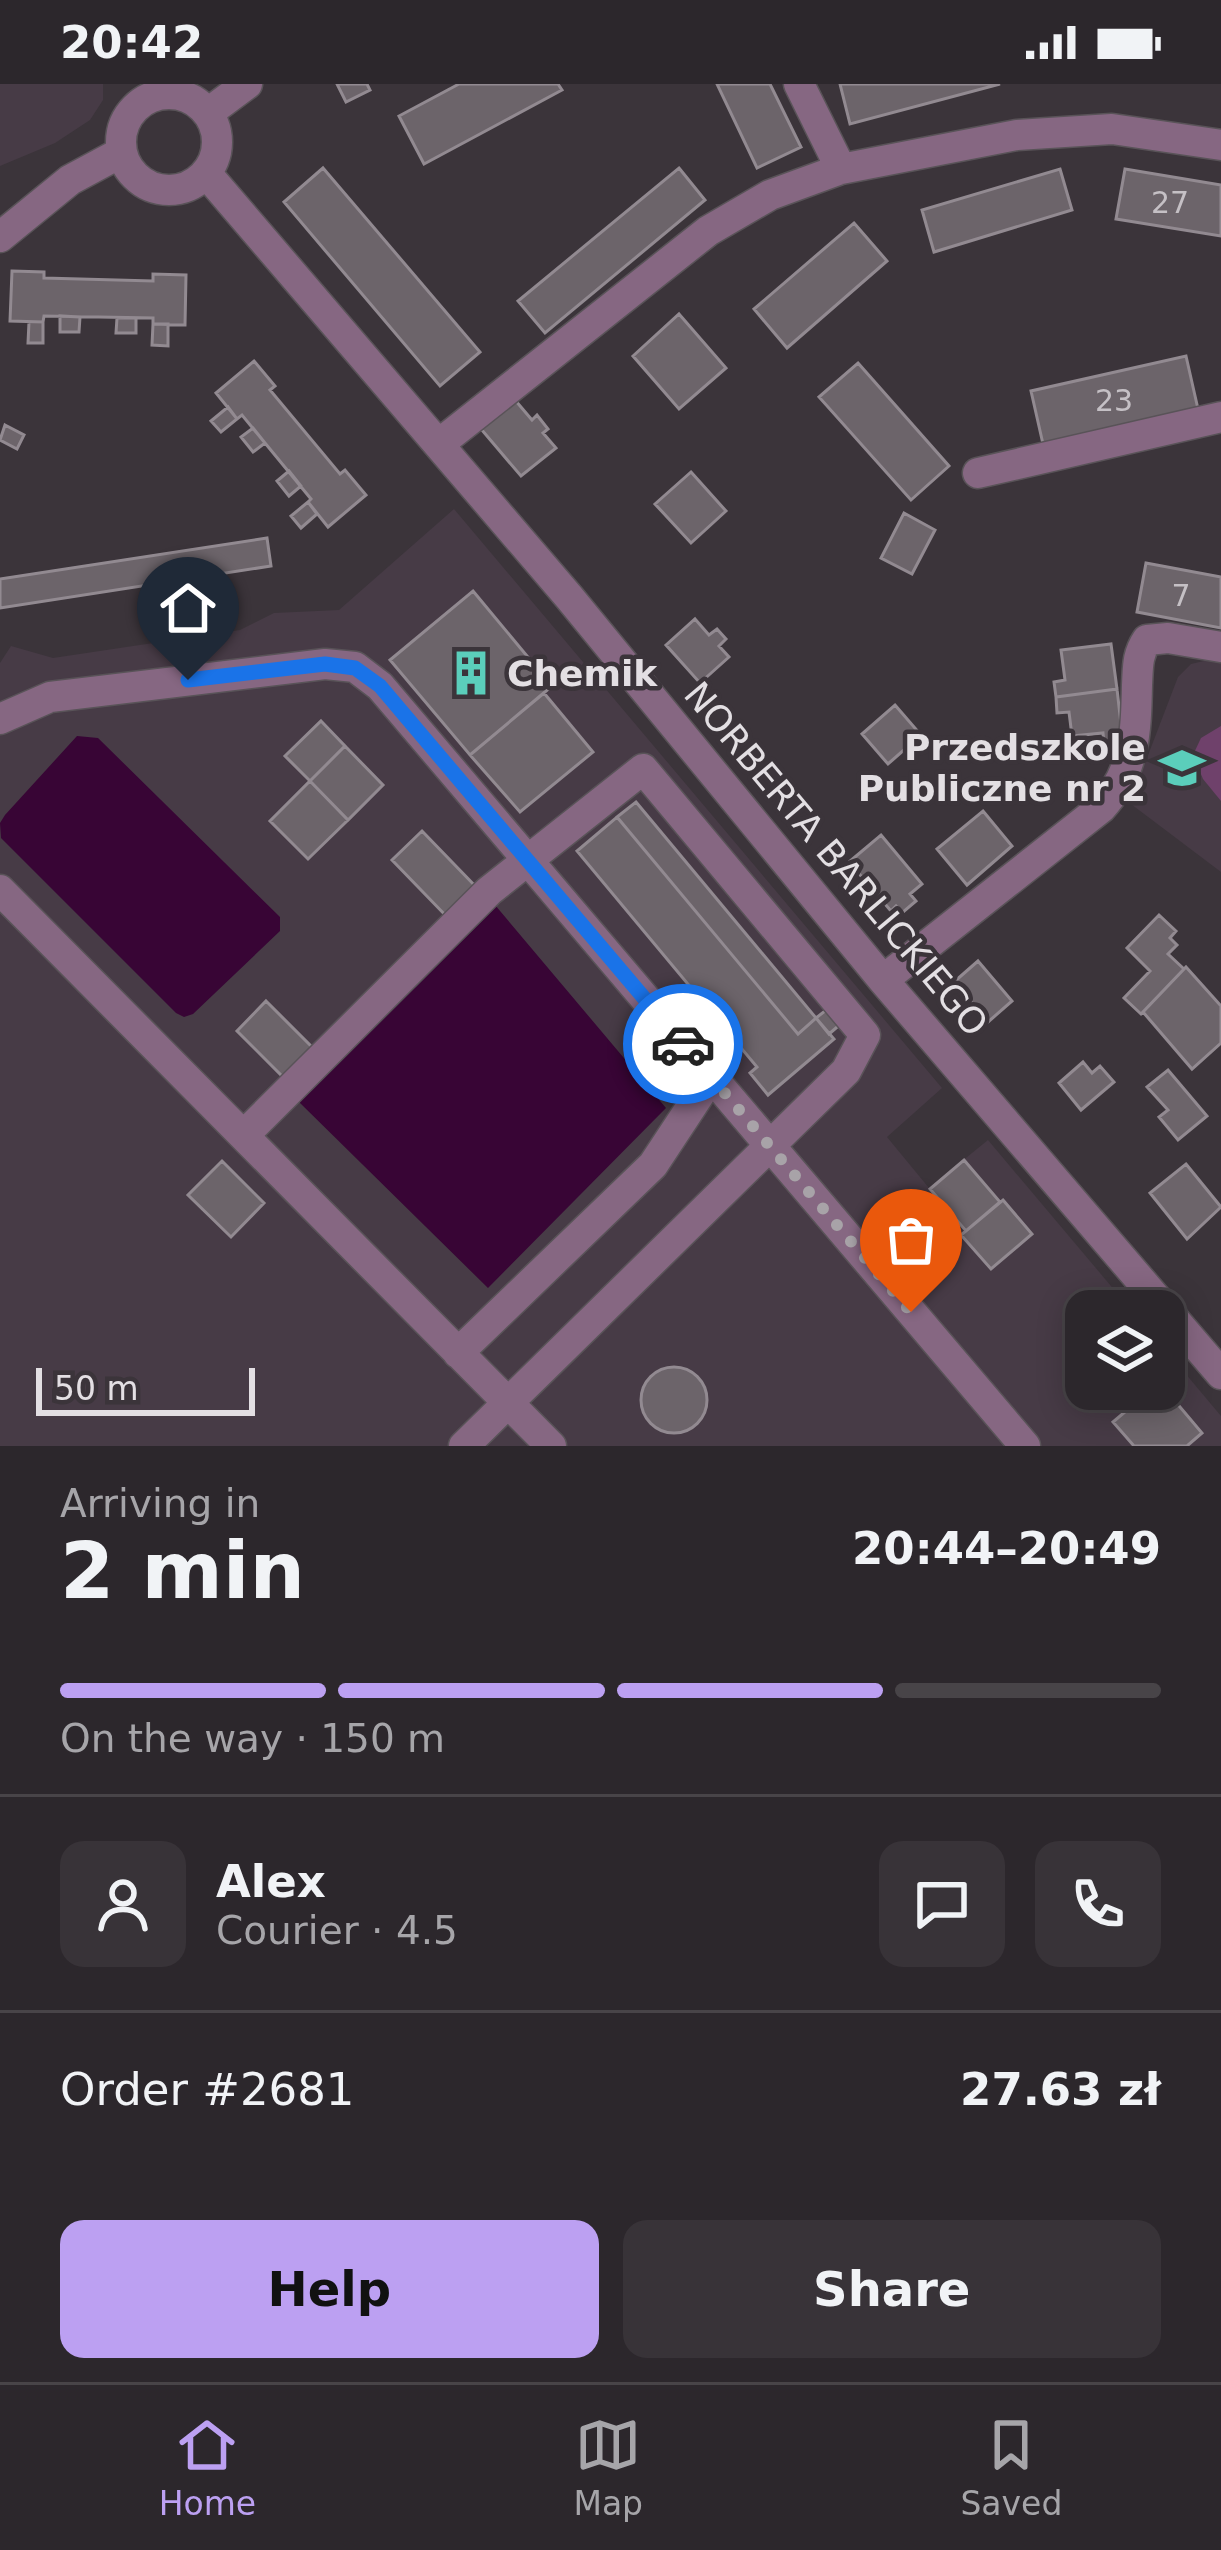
<!DOCTYPE html>
<meta charset="utf-8">
<style>
:root{--surface:#2c272c;--page:#383338;--text:#f1f3f6;--muted:#a6a5a9;--line:#484448;--accent:#bca0f2}
body{margin:0;font-family:"DejaVu Sans",sans-serif;background:var(--page);color:var(--text);height:100vh;display:flex;flex-direction:column;font-size:45px;white-space:nowrap}
*{box-sizing:border-box;margin:0}
p{font-size:39px;color:var(--muted)}
.icon{flex:none;width:66px;height:66px;fill:none;stroke:currentColor;stroke-width:2;stroke-linecap:round;stroke-linejoin:round}
.map{position:relative;height:1362px;overflow:hidden}
.side{display:flex;flex-direction:column;background:var(--surface);flex:1}
.side>*{flex:none}
.tools{position:absolute;left:1065px;top:1206px;display:grid;gap:24px}
.tools a{display:grid;place-items:center;width:120px;height:120px;border-radius:24px;background:var(--surface);box-shadow:0 6px 30px #0003,0 0 0 3px var(--line);font-size:60px}
.scale{position:absolute;left:36px;bottom:30px;width:219px;box-sizing:border-box;padding-left:12px;border:6px solid #e3dfe3;border-top:0;font-size:33px;line-height:42px;white-space:nowrap;color:#e3dfe3;-webkit-text-stroke:9px #3b343a;paint-order:stroke}
.pin{position:absolute;display:grid;place-items:center;width:102px;height:102px;color:#fff;margin:-123px -51px;border-radius:50% 50% 50% 0;rotate:-45deg;box-shadow:0 0 12px #0007}
.pin .icon{rotate:45deg}
.courier{position:absolute;display:grid;place-items:center;width:120px;height:120px;margin:-60px;border:9px solid #1a73e8;border-radius:50%;background:#fff;color:#222;box-shadow:0 3px 15px #0007}
.headline em{font-style:normal;font-weight:700}
.headline div{display:flex;flex-direction:column-reverse}
.headline{display:flex;align-items:center;justify-content:space-between;height:204px;padding:0 60px}
h1{font-size:78px;font-weight:700;line-height:90px}
.bar{display:grid;grid-template-columns:repeat(4,1fr);gap:18px 12px;align-content:center;height:144px;padding:0 60px}
.bar i{height:15px;border-radius:9px;background:var(--line)}
.bar .selected{background:var(--accent)}
.bar p{grid-column:span 4}
.line{display:flex;align-items:center;gap:30px;padding:0 60px;border-top:3px solid var(--line)}
.line div{flex:1}
.round{display:grid;place-items:center;flex:none;width:126px;height:126px;border-radius:24px;background:var(--page)}
.primary-button{display:flex;gap:24px;margin-top:auto;padding:24px 60px}
.primary-button a{flex:1;height:138px;border-radius:24px;background:var(--accent);color:#111;font-size:48px;font-weight:700;line-height:138px;text-align:center}
.primary-button a+a{background:var(--page);color:var(--text)}
.status{display:flex;justify-content:space-between;align-items:center;height:84px;padding:0 60px;background:var(--surface);direction:ltr}
.status svg{height:33px;fill:currentColor}
.tab-bar{display:flex;justify-content:space-around;align-items:center;height:168px;border-top:3px solid var(--line);background:var(--surface);font-size:33px;color:var(--muted)}
.tab-bar a{display:grid;justify-items:center;gap:6px}
.tab-bar .selected{color:var(--accent)}
.map>svg:first-child{display:block}
.built{fill:#473b46}
.green{fill:#6f416b}
.water{fill:#380535}
.building{fill:#6c646a;stroke:#928a91;stroke-width:3}
.lines{fill:none;stroke-linecap:round;stroke-linejoin:round}
.minor-casing{stroke:#595358;stroke-width:33}
.minor{stroke:#866782;stroke-width:30}
.done{stroke:#a8a3a8;stroke-width:12;stroke-dasharray:0 21.6}
.route{stroke:#1a73e8;stroke-width:15}
.labels{text-anchor:middle;dominant-baseline:central;stroke-width:9;stroke-linejoin:round;paint-order:stroke}
.number-label{font-size:30px;fill:#c5c0c5}
.poi-label{font-size:36px;font-weight:bold;fill:#e3dfe3;stroke:#3b343a;text-anchor:start}
.street-label{font-size:36px;fill:#e3dfe3;stroke:#3b343a}
</style>
<div class="status"><b>20:42</b><svg viewBox="0 0 49 12"><path d="M0 12V9h3v3zM5 12V6h3v6zM10 12V3h3v9zM15 12V0h3v12zM26 1h20v11H26zM47 4h2v5h-2z"/></svg></div>
<div class="map">
<svg width="1221" height="1362" viewBox="0 0 1221 1362">
<rect width="100%" height="100%" fill="#3b343a"/>
<!-- built -->
<path class="built" d="M 0,0 L 103,0 L 103,16 L 90,36 L 55,59 L 0,82 Z
M 454,425 L 942,1004 L 887,1053 L 929,1104 L 988,1056 L 1132,1227 L 1086,1227 L 1086,1305 L 1164,1305 L 1164,1264 L 1221,1332 L 1221,1362 L 0,1362 L 0,579 L 11,562 L 53,574 L 240,546 L 274,529 L 339,526 Z
M 1208,576 L 1221,579 L 1221,788 L 1123,714 L 1137,700 L 1178,593 L 1191,580 Z"/>
<!-- green -->
<path class="green" d="M 1221,642 L 1221,717 L 1203,695 L 1193,671 L 1201,654 Z"/>
<!-- water -->
<path class="water" d="M 77,652 L 98,654 L 280,833 L 280,847 L 193,930 L 184,933 L 176,929 L 1,754 L 0,739 L 5,731 Z
M 495,821 L 666,1024 L 488,1204 L 299,1018 Z"/>
<!-- building -->
<path class="building" d="M 337,0 L 367,0 L 370,6 L 346,18 Z
M 459,0 L 558,0 L 562,6 L 424,80 L 399,32 Z
M 717,0 L 770,0 L 801,63 L 757,84 Z
M 840,0 L 1000,0 L 850,40 Z
M 323,84 L 480,268 L 440,302 L 284,118 Z
M 679,84 L 705,116 L 545,249 L 518,217 Z
M 1060,85 L 1072,126 L 934,168 L 922,126 Z
M 1125,85 L 1221,101 L 1221,152 L 1116,135 Z
M 854,139 L 887,177 L 787,264 L 754,225 Z
M 12,187 L 44,188 L 44,194 L 153,197 L 153,190 L 186,191 L 185,241 L 153,240 L 153,234 L 44,232 L 43,238 L 10,237 Z
M 679,230 L 726,284 L 679,325 L 633,272 Z
M 60,232 L 80,233 L 79,248 L 60,248 Z
M 117,234 L 136,234 L 136,249 L 116,249 Z
M 29,238 L 43,238 L 43,259 L 28,259 Z
M 153,240 L 168,240 L 168,262 L 152,261 Z
M 1186,272 L 1198,325 L 1043,360 L 1031,307 Z
M 254,277 L 275,302 L 270,306 L 340,390 L 345,386 L 366,411 L 328,443 L 308,418 L 311,415 L 242,331 L 237,335 L 216,309 Z
M 858,279 L 949,382 L 911,416 L 819,313 Z
M 515,316 L 532,336 L 537,331 L 548,345 L 543,349 L 556,364 L 521,392 L 481,345 Z
M 228,323 L 237,335 L 221,348 L 211,337 Z
M 5,341 L 24,351 L 17,365 L 0,356 Z
M 253,344 L 265,359 L 253,368 L 241,353 Z
M 289,387 L 301,402 L 289,412 L 277,397 Z
M 691,388 L 726,427 L 691,459 L 655,420 Z
M 308,418 L 317,430 L 301,444 L 291,432 Z
M 904,429 L 935,446 L 912,490 L 881,474 Z
M 267,454 L 271,482 L 0,524 L 0,495 Z
M 1146,479 L 1221,493 L 1221,544 L 1137,528 Z
M 473,507 L 552,602 L 470,671 L 390,576 Z
M 695,535 L 709,551 L 717,545 L 726,555 L 719,562 L 729,573 L 700,599 L 666,561 Z
M 1111,560 L 1117,605 L 1056,613 L 1054,598 L 1065,596 L 1061,566 Z
M 1117,605 L 1123,658 L 1104,660 L 1103,649 L 1072,652 L 1069,628 L 1057,629 L 1056,613 Z
M 544,609 L 593,668 L 520,728 L 470,671 Z
M 895,621 L 921,651 L 888,680 L 862,650 Z
M 321,637 L 345,662 L 310,697 L 285,672 Z
M 345,662 L 383,701 L 348,736 L 310,697 Z
M 310,697 L 348,736 L 308,775 L 270,737 Z
M 636,718 L 816,934 L 798,950 L 617,733 Z
M 983,727 L 1012,762 L 967,801 L 937,765 Z
M 617,733 L 798,950 L 816,934 L 834,955 L 768,1011 L 750,989 L 757,983 L 577,767 Z
M 422,747 L 479,806 L 449,835 L 392,776 Z
M 881,751 L 922,800 L 910,810 L 916,817 L 902,829 L 896,822 L 891,827 L 849,778 Z
M 1159,831 L 1176,847 L 1170,854 L 1177,861 L 1168,870 L 1184,885 L 1141,930 L 1124,914 L 1150,887 L 1127,864 Z
M 978,877 L 1012,917 L 988,938 L 954,898 Z
M 1186,883 L 1221,922 L 1221,959 L 1192,985 L 1143,928 Z
M 266,917 L 315,966 L 286,996 L 237,947 Z
M 830,923 L 843,938 L 829,950 L 816,934 Z
M 1083,978 L 1092,989 L 1100,982 L 1114,998 L 1081,1026 L 1059,999 Z
M 1168,986 L 1207,1032 L 1178,1056 L 1159,1033 L 1168,1026 L 1147,1003 Z
M 964,1076 L 1000,1118 L 966,1147 L 930,1105 Z
M 222,1077 L 264,1119 L 231,1153 L 188,1111 Z
M 1186,1080 L 1221,1123 L 1187,1155 L 1150,1109 Z
M 1003,1116 L 1032,1150 L 991,1185 L 961,1151 Z
M641 1316a33 33 0 1 1 66 0a33 33 0 1 1-66 0Z
M 1164,1304 L 1202,1349 L 1187,1362 L 1134,1362 L 1113,1338 L 1152,1305 Z"/>
<g class="lines">
<!-- minor casing -->
<g class="minor-casing">
<path id="minor" d="M 799,0 L 841,85
M121 58a48 48 0 1 1 96 0a48 48 0 1 1-96 0Z
M 208,29 L 247,0
M 206,89 L 569,513 L 883,896 L 1221,1290
M 0,153 L 70,96 L 122,68
M 439,360 L 708,147 L 770,111 L 841,85 L 1017,51 L 1112,45 L 1221,61
M 978,389 L 1221,333
M 0,635 L 50,613 L 325,580 L 355,583 L 380,602 L 1025,1362
M 0,806 L 551,1362
M 883,896 L 1101,724 C 1135,687 1136,649 1137,601 C 1138,583 1137,571 1147,556 L 1168,554 L 1221,563
M 244,1051 L 489,807 L 643,685 L 865,951 L 846,987 L 464,1362
M 458,1269 L 653,1081 L 711,993"/>
</g>
<!-- minor -->
<use href="#minor" class="minor"/>
</g>
<g class="lines">
<!-- done -->
<path class="done" d="M 683,960 L 911,1228"/>
<!-- route -->
<path class="route" d="M 188,596 L 325,580 L 355,584 L 380,602 L 683,960"/>
</g>
<!-- icons -->
<defs>
<g id="building-bare" transform="scale(3.6)"><path d="M-4-6H4V6H1V3H-1V6H-4ZM-2.5-4.3h1.7v1.8h-1.7ZM.8-4.3h1.7v1.8H.8ZM-2.5-1h1.7V.8h-1.7ZM.8-1h1.7V.8H.8Z" fill="#5bcebb" stroke="#3b343a" stroke-width="2.5" paint-order="stroke"/></g>
<g id="school-bare" transform="scale(3.6)"><path d="M0-5L7-2L0 1L-7-2ZM-4 1L0 2.5L4 1V4Q0 6-4 4Z" fill="#5bcebb" stroke="#3b343a" stroke-width="2.5" paint-order="stroke"/></g>
</defs>
<g fill-rule="evenodd">
<use href="#building-bare" x="471" y="589"/>
<use href="#school-bare" x="1182" y="684"/>
</g>
<g class="labels">
<!-- number labels -->
<g class="number-label">
<text x="1170" y="118">27</text>
<text x="1114" y="316">23</text>
<text x="1181" y="511">7</text>
</g>
<!-- poi labels -->
<g class="poi-label">
<text x="507" y="589">Chemik</text>
<text x="1146" y="663" text-anchor="end">Przedszkole<tspan x="1146" dy="41">Publiczne nr 2</tspan></text>
</g>
<!-- street labels -->
<g class="street-label">
<text transform="translate(836 775) rotate(50)">NORBERTA BARLICKIEGO</text>
</g>
</g>
</svg>
<div class="tools">
<a><svg class="icon" aria-label="layers" viewBox="0 0 24 24"><path d="M12 4l9 5-9 5-9-5zM3 14l9 5 9-5"/></svg></a>
</div>
<div class="scale">50 m</div>
<div class="pin" style="left:911px;top:1228px;background:#ea580c"><svg class="icon" aria-label="bag" viewBox="0 0 24 24"><path d="M5 8h14l-1 12H6zM9 8a3 3 0 0 1 6 0"/></svg></div>
<div class="pin" style="left:188px;top:596px;background:#1f2937"><svg class="icon" aria-label="home" viewBox="0 0 24 24"><path d="M3 11l9-7 9 7M6 9v11h12V9"/></svg></div>
<div class="courier" style="left:683px;top:960px"><svg class="icon" aria-label="car" viewBox="0 0 24 24"><path d="M5 17H2v-5l4-1 3-4h7l3 4 3 1v5h-3M9 17h6M6 11h13"/><circle cx="7" cy="17" r="2"/><circle cx="17" cy="17" r="2"/></svg></div>
</div>
<section class="side">
<div class="headline"><div><h1>2 min</h1><p>Arriving in</p></div><em>20:44–20:49</em></div>
<div class="bar"><i class="selected"></i><i class="selected"></i><i class="selected"></i><i></i><p>On the way · 150 m</p></div>
<div class="line" style="height:216px"><a class="round"><svg class="icon" aria-label="person" viewBox="0 0 24 24"><circle cx="12" cy="8" r="4"/><path d="M4 21q1-7 8-7t8 7"/></svg></a><div><b>Alex</b><p>Courier · 4.5</p></div><a class="round"><svg class="icon" aria-label="chat" viewBox="0 0 24 24"><path d="M4 5h16v11H9l-5 4z"/></svg></a><a class="round"><svg class="icon" aria-label="phone" viewBox="0 0 24 24"><path d="M5 4h4l2 5-3 2q2 4 5 5l2-3 5 2v4C11 20 4 13 5 4z"/></svg></a></div>
<div class="line" style="height:156px"><div>Order #2681</div><b>27.63 zł</b></div>
<div class="primary-button"><a>Help</a><a>Share</a></div>
</section>
<nav class="tab-bar">
<a class="selected"><svg class="icon" aria-label="home" viewBox="0 0 24 24"><path d="M3 11l9-7 9 7M6 9v11h12V9"/></svg>Home</a>
<a><svg class="icon" aria-label="map" viewBox="0 0 24 24"><path d="M3 6l6-2 6 2 6-2v14l-6 2-6-2-6 2zM9 4v14M15 6v14"/></svg>Map</a>
<a><svg class="icon" aria-label="saved" viewBox="0 0 24 24"><path d="M7 4h10v16l-5-4-5 4z"/></svg>Saved</a>
</nav>
